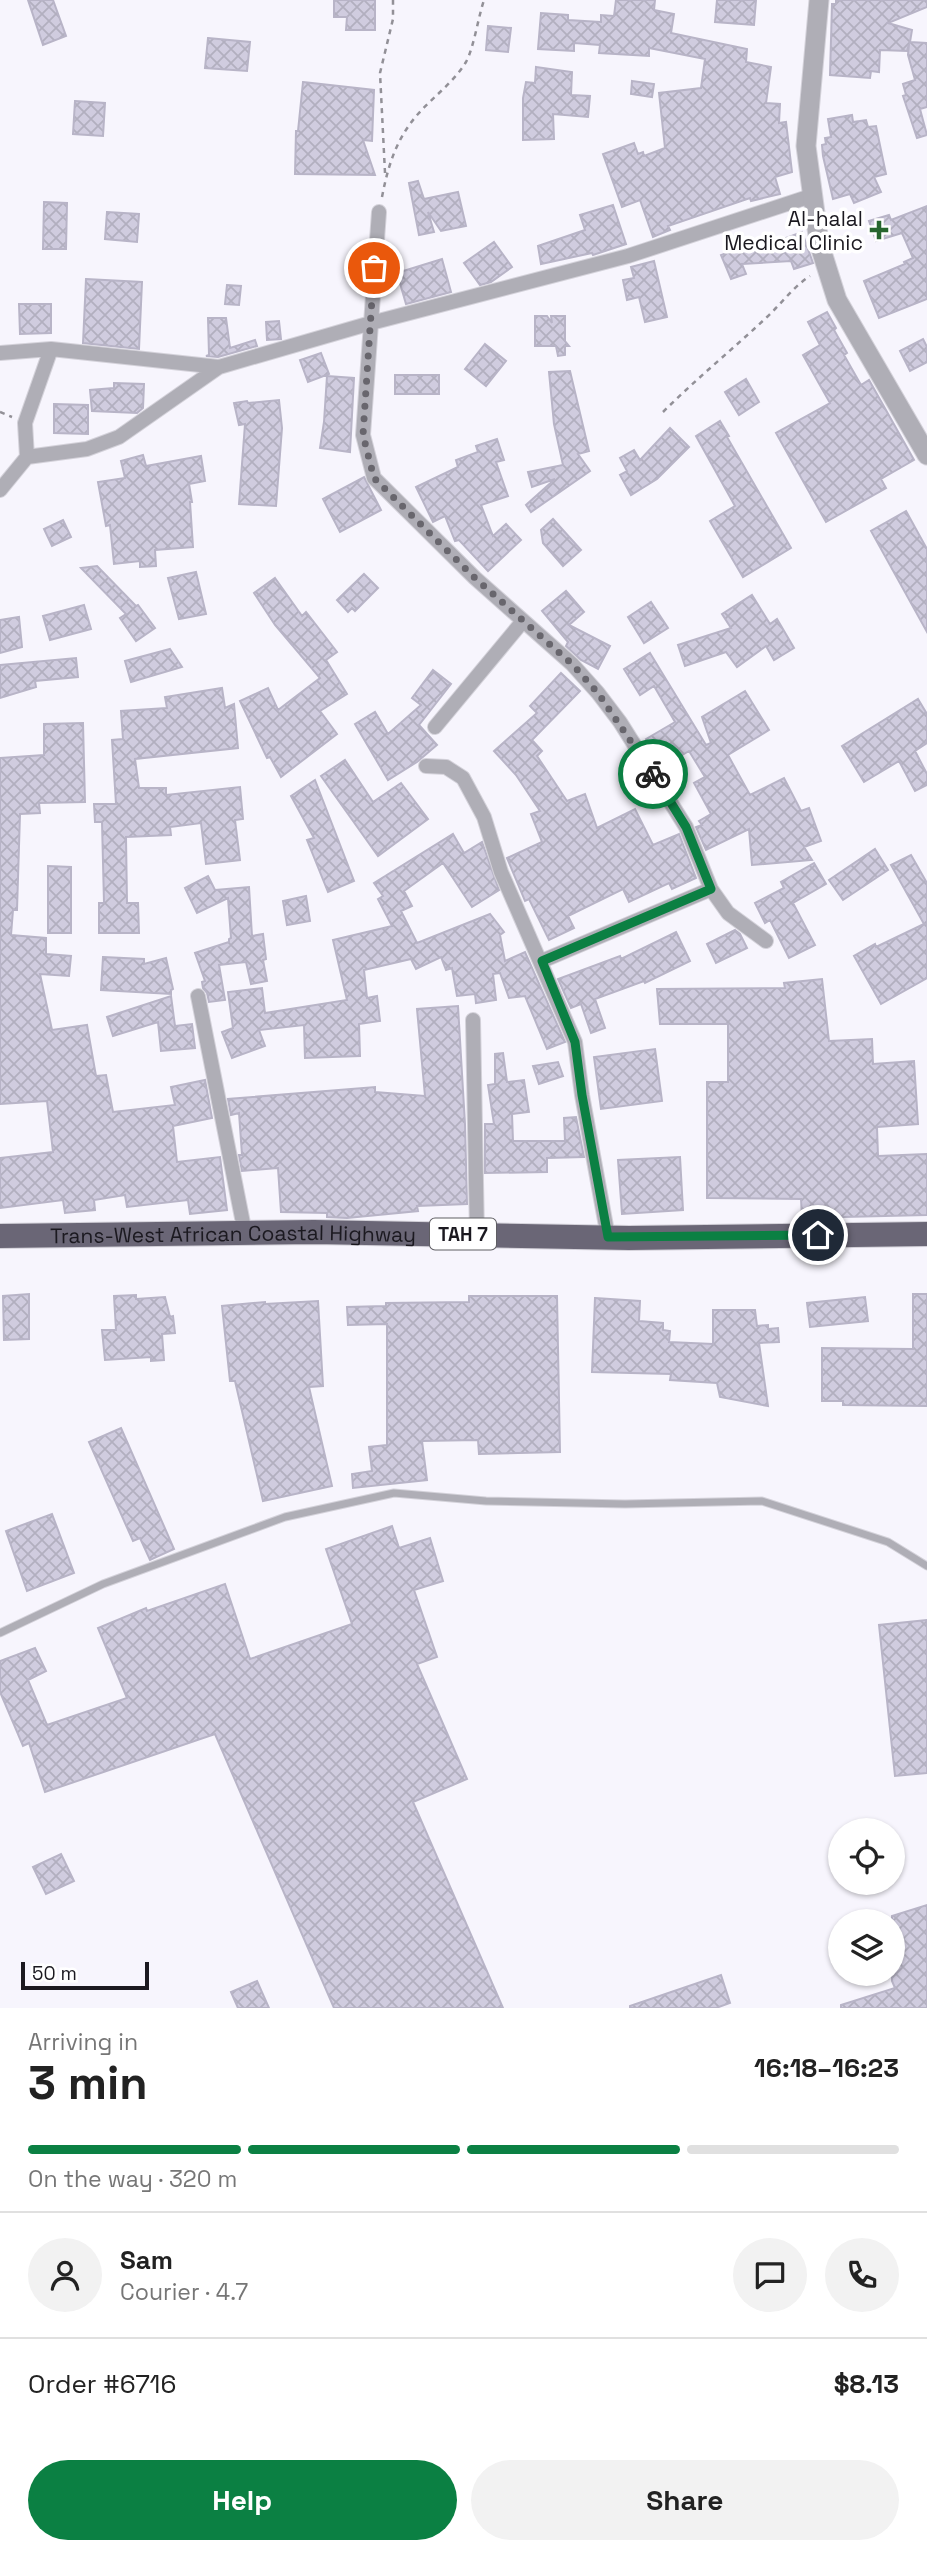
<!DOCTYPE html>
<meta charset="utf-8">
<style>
:root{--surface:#fff;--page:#f2f2f2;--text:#222;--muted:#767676;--line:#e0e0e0;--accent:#0b8043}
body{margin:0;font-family:"Space Grotesk",sans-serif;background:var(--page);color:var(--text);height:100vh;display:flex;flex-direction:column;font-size:26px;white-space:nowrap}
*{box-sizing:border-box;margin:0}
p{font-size:23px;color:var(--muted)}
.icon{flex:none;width:38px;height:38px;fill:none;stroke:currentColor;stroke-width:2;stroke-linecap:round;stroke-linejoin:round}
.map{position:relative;height:2008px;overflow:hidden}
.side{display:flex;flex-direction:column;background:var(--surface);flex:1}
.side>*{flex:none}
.buttons{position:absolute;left:828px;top:1818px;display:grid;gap:14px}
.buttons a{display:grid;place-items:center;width:77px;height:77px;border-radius:50%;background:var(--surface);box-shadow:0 2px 5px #0004;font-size:35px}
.scale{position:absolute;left:21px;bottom:18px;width:128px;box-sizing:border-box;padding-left:7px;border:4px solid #1b1920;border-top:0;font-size:19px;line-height:24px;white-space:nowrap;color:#1b1920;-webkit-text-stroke:5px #fff;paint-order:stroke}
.pin{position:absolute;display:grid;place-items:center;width:60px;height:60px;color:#fff;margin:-30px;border:4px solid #fff;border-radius:50%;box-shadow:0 2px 7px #0007}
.courier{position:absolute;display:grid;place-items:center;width:70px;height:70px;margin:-35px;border:5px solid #0b8043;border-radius:50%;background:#fff;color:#222;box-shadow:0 2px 9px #0007}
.overview em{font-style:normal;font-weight:700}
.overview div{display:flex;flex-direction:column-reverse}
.overview{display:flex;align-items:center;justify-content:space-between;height:119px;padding:0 28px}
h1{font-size:46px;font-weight:700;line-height:52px}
.bar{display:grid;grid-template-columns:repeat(4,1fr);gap:10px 7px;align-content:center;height:84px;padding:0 28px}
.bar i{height:9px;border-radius:5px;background:var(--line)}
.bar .on{background:var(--accent)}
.bar p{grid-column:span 4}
.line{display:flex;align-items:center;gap:18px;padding:0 28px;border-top:2px solid var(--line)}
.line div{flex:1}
.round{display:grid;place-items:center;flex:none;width:74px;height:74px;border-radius:37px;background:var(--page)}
.action{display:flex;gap:14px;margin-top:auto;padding:14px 28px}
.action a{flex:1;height:80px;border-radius:42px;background:var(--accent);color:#fff;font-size:28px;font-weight:700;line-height:80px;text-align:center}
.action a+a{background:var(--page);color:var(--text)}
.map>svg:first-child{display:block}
.building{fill:url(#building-cross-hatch);stroke:#b8b4c7;stroke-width:2}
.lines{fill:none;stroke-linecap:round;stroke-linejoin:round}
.service-casing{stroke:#d4d2da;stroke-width:9}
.minor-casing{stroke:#d4d2da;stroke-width:16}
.tertiary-casing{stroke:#d4d2da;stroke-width:21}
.trunk-casing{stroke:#d4d2da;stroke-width:26}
.path{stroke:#929097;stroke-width:2.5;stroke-dasharray:5 5;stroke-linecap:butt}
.service{stroke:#afaeb6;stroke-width:7}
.minor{stroke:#afaeb6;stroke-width:14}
.tertiary{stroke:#afaeb6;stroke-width:19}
.trunk{stroke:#6a6676;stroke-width:24}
.done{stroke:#68666d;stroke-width:7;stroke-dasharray:0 12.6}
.route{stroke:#0b8043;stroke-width:9}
.poi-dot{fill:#27662e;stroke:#fff;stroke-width:2.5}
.labels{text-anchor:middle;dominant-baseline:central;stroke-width:7;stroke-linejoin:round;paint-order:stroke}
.shield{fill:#fff;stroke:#5f5e63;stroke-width:2}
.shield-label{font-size:19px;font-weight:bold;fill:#1b1920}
.poi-label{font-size:21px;fill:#1b1920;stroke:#fff;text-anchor:end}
.street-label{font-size:21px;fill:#1b1920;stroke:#fff}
</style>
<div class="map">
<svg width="927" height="2008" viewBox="0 0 927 2008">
<defs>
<pattern id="building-cross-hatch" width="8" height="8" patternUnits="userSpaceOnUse" patternTransform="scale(1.75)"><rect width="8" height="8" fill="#d0ccdf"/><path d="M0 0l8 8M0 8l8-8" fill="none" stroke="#b2afbf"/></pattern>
</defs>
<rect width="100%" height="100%" fill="#f7f5fd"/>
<!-- building -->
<path class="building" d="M 28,0 L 53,0 L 66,36 L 43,45 Z
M 334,0 L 375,0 L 375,30 L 346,30 L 347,17 L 334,17 Z
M 616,0 L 655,0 L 654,10 L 674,14 L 671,33 L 747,49 L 746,62 L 771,67 L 766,103 L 780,104 L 779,123 L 786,122 L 792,172 L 775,177 L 780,194 L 751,201 L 750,198 L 668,226 L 670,230 L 653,237 L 640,200 L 622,207 L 603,154 L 634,143 L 638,154 L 643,152 L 644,156 L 665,148 L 659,93 L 701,88 L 705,59 L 649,48 L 649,56 L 599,53 L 600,45 L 574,43 L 574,51 L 538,49 L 541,13 L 568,15 L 568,20 L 601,22 L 601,15 L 614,16 Z
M 717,0 L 756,0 L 754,25 L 715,22 Z
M 836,0 L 927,0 L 927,7 L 888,23 L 912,30 L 910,42 L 927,43 L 927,107 L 920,109 L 927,135 L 917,138 L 903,96 L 906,95 L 903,84 L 915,80 L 908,55 L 909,44 L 907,51 L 880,50 L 879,72 L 871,71 L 870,78 L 830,75 L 832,4 L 836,4 Z
M 488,26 L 511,28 L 508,52 L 486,50 Z
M 208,38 L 250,42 L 247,71 L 205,68 Z
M 536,67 L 572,72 L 571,95 L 590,96 L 588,117 L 553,114 L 554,139 L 523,140 L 523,98 L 526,82 L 535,83 Z
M 632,81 L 654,84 L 652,97 L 631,94 Z
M 303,82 L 374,90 L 372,141 L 363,140 L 375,175 L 295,174 L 296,131 L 298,131 Z
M 75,101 L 105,103 L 103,136 L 73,134 Z
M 852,115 L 853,122 L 866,120 L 868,127 L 876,126 L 886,174 L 874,177 L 881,192 L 854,203 L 850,194 L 833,199 L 823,156 L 822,145 L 826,144 L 825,138 L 831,137 L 828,119 Z
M 418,181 L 424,199 L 458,192 L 466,226 L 441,231 L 428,212 L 434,232 L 419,235 L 409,183 Z
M 44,202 L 67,203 L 66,249 L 43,249 Z
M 613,205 L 626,244 L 593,255 L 592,253 L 541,264 L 538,246 L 585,230 L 580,215 Z
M 927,206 L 927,299 L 879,318 L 864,281 L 905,264 L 904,262 L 913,258 L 902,233 L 876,241 L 869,221 L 889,215 L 891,220 Z
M 107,212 L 139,214 L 137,242 L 105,239 Z
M 802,232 L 813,263 L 794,269 L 791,261 L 742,264 L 746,274 L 731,279 L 721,255 L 735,250 L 786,246 L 783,239 Z
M 494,242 L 512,267 L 491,282 L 480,285 L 464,263 Z
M 442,259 L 451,292 L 406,304 L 397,273 Z
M 654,261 L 667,317 L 645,322 L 639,297 L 627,300 L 623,280 L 634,278 L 631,267 Z
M 86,279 L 142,282 L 139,349 L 83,343 Z
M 227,285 L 241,286 L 239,305 L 225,304 Z
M 19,304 L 51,304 L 51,333 L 20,334 Z
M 827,312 L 836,328 L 834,330 L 847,353 L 844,355 L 861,385 L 869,380 L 914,460 L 881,479 L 886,488 L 826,522 L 776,433 L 830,403 L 803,355 L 820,345 L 808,322 Z
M 535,316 L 547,316 L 552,323 L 551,316 L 565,316 L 565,341 L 569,346 L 565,346 L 565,355 L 558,356 L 556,346 L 535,346 Z
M 208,318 L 226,318 L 230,348 L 255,340 L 257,346 L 218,357 L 206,356 L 209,355 Z
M 279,321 L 281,339 L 267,340 L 266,322 Z
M 923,339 L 927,347 L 927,362 L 910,371 L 900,351 Z
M 485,344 L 506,361 L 486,386 L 465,369 Z
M 321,353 L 329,374 L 308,382 L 300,360 Z
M 570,371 L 589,451 L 578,454 L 590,471 L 531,512 L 526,505 L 555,479 L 532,487 L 528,472 L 563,465 L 554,424 L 549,372 Z
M 395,375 L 439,375 L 439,394 L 395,394 Z
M 327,376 L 354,378 L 350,452 L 320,448 L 324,422 Z
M 746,379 L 759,402 L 739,415 L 725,392 Z
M 114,383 L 144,384 L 143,408 L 137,413 L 92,411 L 90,390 L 114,388 Z
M 279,400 L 282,428 L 276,506 L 239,504 L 245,424 L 239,425 L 234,403 L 247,401 L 248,403 Z
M 54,404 L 88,405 L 88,434 L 54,433 Z
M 720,421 L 729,436 L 727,437 L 791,548 L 743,577 L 710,521 L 735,506 L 696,436 Z
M 670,428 L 689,447 L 657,479 L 631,495 L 620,475 L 627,471 L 620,458 L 634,450 L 640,460 Z
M 497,439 L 504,460 L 496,462 L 508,496 L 481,505 L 493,536 L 506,524 L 521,540 L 488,571 L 459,540 L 455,541 L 445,516 L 433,522 L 416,487 L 458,467 L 456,460 L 478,452 L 476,446 Z
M 143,455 L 146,466 L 201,456 L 205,481 L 189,484 L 192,502 L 190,502 L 193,547 L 155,550 L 156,566 L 140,567 L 140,561 L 114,564 L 110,525 L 106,526 L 98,482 L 125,478 L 121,461 Z
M 364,477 L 381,510 L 340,532 L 323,499 Z
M 906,511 L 927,549 L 927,632 L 871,531 Z
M 553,519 L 581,550 L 563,566 L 543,543 L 541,530 Z
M 63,520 L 71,537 L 52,546 L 44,529 Z
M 97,566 L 136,606 L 138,605 L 155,628 L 136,641 L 120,618 L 126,614 L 81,568 Z
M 196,572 L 206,614 L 179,619 L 168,578 Z
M 364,574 L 378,588 L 355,611 L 352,608 L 348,612 L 337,600 Z
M 275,578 L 302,616 L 306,612 L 337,652 L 326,660 L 347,694 L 320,711 L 337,734 L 281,777 L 270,757 L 267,758 L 240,701 L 268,688 L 278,710 L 320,678 L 275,625 L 254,593 Z
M 566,591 L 584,612 L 569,625 L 610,646 L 598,669 L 581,660 L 566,646 L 568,642 L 542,611 Z
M 752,595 L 770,624 L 777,619 L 794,648 L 774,660 L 766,646 L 737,667 L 726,652 L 685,666 L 678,645 L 731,628 L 722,614 Z
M 651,602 L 668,628 L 644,643 L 628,617 Z
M 84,605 L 91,629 L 50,640 L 43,616 Z
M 19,617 L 22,647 L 0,653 L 0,620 Z
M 170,649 L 182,667 L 131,682 L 125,661 Z
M 650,653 L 706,745 L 711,743 L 702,717 L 745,691 L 769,730 L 728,755 L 750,795 L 784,778 L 801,811 L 809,808 L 821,841 L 804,847 L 812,860 L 752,865 L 749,829 L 706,850 L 696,827 L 702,825 L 699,821 L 711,814 L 694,783 L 705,777 L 689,751 L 662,767 L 646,739 L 675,722 L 654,686 L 640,695 L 624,669 Z
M 76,658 L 78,677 L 35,681 L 36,687 L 0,698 L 0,665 Z
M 433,670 L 451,684 L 419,725 L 437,745 L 417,762 L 388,780 L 355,724 L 375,712 L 388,734 L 421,705 L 412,698 Z
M 561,673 L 580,691 L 532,740 L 542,751 L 537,756 L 567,801 L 585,794 L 597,828 L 635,809 L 653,845 L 679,834 L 696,878 L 672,889 L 669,883 L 629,902 L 623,889 L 568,916 L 574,928 L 549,940 L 529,899 L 525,901 L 507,858 L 542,842 L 531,814 L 540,811 L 516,775 L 494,751 L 537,713 L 530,706 Z
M 222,688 L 225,708 L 234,704 L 238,748 L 135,759 L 139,788 L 166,788 L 166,795 L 240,787 L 243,819 L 235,820 L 240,860 L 206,864 L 201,823 L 170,827 L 171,835 L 126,837 L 127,903 L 138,903 L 139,933 L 99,933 L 99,903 L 104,903 L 102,822 L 95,822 L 94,804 L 116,804 L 112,740 L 123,739 L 121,711 L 167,708 L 165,697 Z
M 918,699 L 927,714 L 927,743 L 915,751 L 927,774 L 927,785 L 915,791 L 899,761 L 864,782 L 842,746 Z
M 83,723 L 85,802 L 39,803 L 40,813 L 20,814 L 17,910 L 13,910 L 11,935 L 46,938 L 46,954 L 71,956 L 69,976 L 40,974 L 52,1030 L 87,1025 L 96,1076 L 106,1075 L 113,1112 L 175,1105 L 171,1087 L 205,1080 L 212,1118 L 173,1126 L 177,1162 L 220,1157 L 227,1210 L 190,1214 L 188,1200 L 127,1207 L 125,1195 L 94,1200 L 95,1210 L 65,1213 L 63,1200 L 0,1208 L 0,1158 L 53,1152 L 47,1101 L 0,1104 L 0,758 L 44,755 L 44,724 Z
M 345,760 L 373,802 L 401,783 L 428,819 L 378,856 L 321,776 Z
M 638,769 L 653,792 L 637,801 L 624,777 Z
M 315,780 L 354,881 L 328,892 L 307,840 L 314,838 L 291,796 Z
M 453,834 L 464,853 L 482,842 L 499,890 L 472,907 L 443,863 L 404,891 L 412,906 L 401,911 L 417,943 L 490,914 L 504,932 L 500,935 L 505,961 L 525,952 L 565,1042 L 547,1049 L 525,996 L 509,998 L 500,973 L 493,974 L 496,1000 L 476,1003 L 475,994 L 457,996 L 452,968 L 446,970 L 441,957 L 416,969 L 411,959 L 364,970 L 367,998 L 377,996 L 380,1021 L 359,1024 L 360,1056 L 305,1058 L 304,1025 L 259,1030 L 265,1046 L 232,1058 L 222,1032 L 233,1028 L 228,992 L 262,988 L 265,1013 L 347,1000 L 333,940 L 392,926 L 378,899 L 383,896 L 374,883 Z
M 875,849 L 888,870 L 843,900 L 829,880 Z
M 911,855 L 927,883 L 927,978 L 881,1004 L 854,956 L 875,944 L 876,947 L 924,924 L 891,865 Z
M 814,863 L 826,884 L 793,903 L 815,945 L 789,958 L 770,920 L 765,923 L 755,903 L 784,888 L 781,882 Z
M 48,866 L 71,867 L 71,933 L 48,933 Z
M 208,876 L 215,890 L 249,887 L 252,936 L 263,934 L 266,959 L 263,960 L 267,981 L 251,984 L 246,962 L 219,965 L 225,1000 L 209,1002 L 207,993 L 203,988 L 202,982 L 205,981 L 195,953 L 229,942 L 229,939 L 231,938 L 228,898 L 197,913 L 185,888 Z
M 306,896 L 310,921 L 287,925 L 283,901 Z
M 735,930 L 740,934 L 747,948 L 716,963 L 707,944 Z
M 676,932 L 690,961 L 645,983 L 644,981 L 595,999 L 605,1028 L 591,1033 L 581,1004 L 571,1008 L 558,979 L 620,956 L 621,959 Z
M 103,957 L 144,959 L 144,964 L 166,958 L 173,989 L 171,990 L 171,994 L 101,990 Z
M 822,979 L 829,1041 L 872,1039 L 873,1064 L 914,1061 L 918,1124 L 877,1127 L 878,1156 L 927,1154 L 927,1215 L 802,1218 L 801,1199 L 707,1198 L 707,1082 L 728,1082 L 728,1024 L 660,1024 L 657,989 L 785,988 L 784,983 Z
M 171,996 L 175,1026 L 192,1024 L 195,1048 L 161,1051 L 158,1022 L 113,1036 L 107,1017 Z
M 458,1006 L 465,1124 L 467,1204 L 417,1206 L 418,1211 L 347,1218 L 327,1217 L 327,1213 L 281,1212 L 278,1168 L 242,1171 L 239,1155 L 242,1155 L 239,1113 L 231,1115 L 228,1099 L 375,1087 L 375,1092 L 425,1096 L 417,1009 Z
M 655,1049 L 662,1101 L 601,1109 L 594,1057 Z
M 503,1053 L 507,1082 L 524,1080 L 529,1112 L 512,1114 L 513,1141 L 565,1141 L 564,1118 L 576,1117 L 584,1157 L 547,1158 L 547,1172 L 485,1173 L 485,1124 L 494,1124 L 488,1085 L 495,1084 L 495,1054 Z
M 558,1062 L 563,1076 L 539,1084 L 533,1066 Z
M 680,1157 L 683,1210 L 622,1214 L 618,1160 Z
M 29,1294 L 29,1339 L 4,1340 L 3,1296 Z
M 913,1294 L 927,1294 L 927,1406 L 843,1405 L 843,1401 L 822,1401 L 822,1348 L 913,1349 Z
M 136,1295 L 136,1299 L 165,1297 L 170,1317 L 173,1316 L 175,1333 L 162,1334 L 164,1360 L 151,1361 L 151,1357 L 105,1360 L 102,1330 L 116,1330 L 114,1296 Z
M 469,1296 L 557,1296 L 560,1452 L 479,1454 L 478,1440 L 422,1441 L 427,1480 L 353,1488 L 352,1474 L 372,1471 L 369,1447 L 387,1445 L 387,1324 L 348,1325 L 347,1307 L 386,1306 L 386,1303 L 469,1302 Z
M 865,1297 L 868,1321 L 810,1327 L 807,1303 Z
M 595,1298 L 640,1301 L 639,1321 L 663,1323 L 663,1330 L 670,1331 L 669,1342 L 713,1344 L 713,1310 L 755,1310 L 757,1326 L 768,1325 L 768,1329 L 778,1328 L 779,1342 L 759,1343 L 768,1406 L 720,1397 L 717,1383 L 670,1380 L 671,1374 L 592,1372 Z
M 318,1301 L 323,1386 L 309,1387 L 332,1486 L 263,1501 L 235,1381 L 230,1381 L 222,1306 L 265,1302 L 265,1304 Z
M 121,1428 L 174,1549 L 150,1560 L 140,1538 L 133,1541 L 89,1442 Z
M 52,1514 L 74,1573 L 27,1591 L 6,1531 Z
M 392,1526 L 399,1548 L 430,1538 L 443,1581 L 414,1590 L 437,1657 L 417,1664 L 467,1779 L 413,1802 L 503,2008 L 334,2008 L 215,1734 L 45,1792 L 29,1743 L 23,1746 L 0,1692 L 0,1661 L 35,1648 L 46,1671 L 28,1680 L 47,1725 L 127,1698 L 98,1628 L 146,1608 L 147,1611 L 225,1584 L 250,1659 L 352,1624 L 326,1549 Z
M 927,1620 L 927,1773 L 895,1776 L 879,1625 Z
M 61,1854 L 74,1881 L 46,1894 L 33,1867 Z
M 927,1905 L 927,2008 L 841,2008 L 841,2005 L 895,1988 L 892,1981 L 892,1916 Z
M 721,1975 L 730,2003 L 716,2008 L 630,2008 L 630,2006 Z
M 257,1981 L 269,2008 L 238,2008 L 231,1992 Z"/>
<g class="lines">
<!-- service casing -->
<g class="service-casing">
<path id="service" d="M 0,1633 L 103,1584 L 285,1517 L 394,1493 L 486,1501 L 625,1504 L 762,1501 L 888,1542 L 927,1566"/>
</g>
<!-- minor casing -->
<g class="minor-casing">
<path id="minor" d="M 379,212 L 363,435 L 374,478 L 475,578 L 572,664 L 598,693 L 620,722 L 686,827 L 711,889 L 728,913 L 766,941
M 0,353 L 51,349 L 219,367 L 371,323 L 628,256 L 811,196
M 27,457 L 87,449 L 119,437 L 219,367
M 0,490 L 27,457 L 25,423 L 51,349
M 435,727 L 523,621
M 426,766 L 446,767 L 463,778 L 484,817 L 501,872 L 575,1042 L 582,1095 L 608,1237
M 542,961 L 711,889
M 198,996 L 245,1233
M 473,1020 L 477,1235"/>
</g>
<!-- tertiary casing -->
<g class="tertiary-casing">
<path id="tertiary" d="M 819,0 L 806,146 L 819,243 L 837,300 L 927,455"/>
</g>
<!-- trunk casing -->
<g class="trunk-casing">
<g id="trunk">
<path id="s1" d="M 0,1236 L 314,1232 L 629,1238 L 927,1234"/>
</g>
</g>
<!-- path -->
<path class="path" d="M 385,173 L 380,73 L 393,19 L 393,0
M 382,197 C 388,166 396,139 418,114 C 433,97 454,82 466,62 C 474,47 478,18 484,0
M 0,412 L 12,417
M 663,412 C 696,379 733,349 767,317 C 782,303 793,287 810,276"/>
<!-- service -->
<use href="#service" class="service"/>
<!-- minor -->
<use href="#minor" class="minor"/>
<!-- tertiary -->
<use href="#tertiary" class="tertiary"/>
<!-- trunk -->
<use href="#trunk" class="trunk"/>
</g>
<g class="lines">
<!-- done -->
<path class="done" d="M 374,268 L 363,435 L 374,478 L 475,578 L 572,664 L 598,693 L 653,774"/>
<!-- route -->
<path class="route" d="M 653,774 L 686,827 L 711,889 L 542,961 L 575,1042 L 582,1095 L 608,1237 L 818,1235"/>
</g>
<!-- markers -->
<path class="poi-dot" d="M875.5 219.5h7v7h7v7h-7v7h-7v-7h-7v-7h7z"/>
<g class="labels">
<!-- shield labels -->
<rect class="shield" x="430" y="1218.5" width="66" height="31" rx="5"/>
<g class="shield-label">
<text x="463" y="1234">TAH 7</text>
</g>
<!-- poi labels -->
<g class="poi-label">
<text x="863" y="218">Al-halal<tspan x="863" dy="24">Medical Clinic</tspan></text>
</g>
<!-- street labels -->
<g class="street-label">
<text stroke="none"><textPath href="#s1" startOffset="233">Trans-West African Coastal Highway</textPath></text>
</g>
</g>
</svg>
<div class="buttons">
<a><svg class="icon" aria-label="locate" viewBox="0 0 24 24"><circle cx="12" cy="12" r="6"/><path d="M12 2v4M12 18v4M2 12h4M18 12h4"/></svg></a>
<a><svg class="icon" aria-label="layers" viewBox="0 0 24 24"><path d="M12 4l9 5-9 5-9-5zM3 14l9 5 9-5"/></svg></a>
</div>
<div class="scale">50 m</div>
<div class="pin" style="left:374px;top:268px;background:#ea580c"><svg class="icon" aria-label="bag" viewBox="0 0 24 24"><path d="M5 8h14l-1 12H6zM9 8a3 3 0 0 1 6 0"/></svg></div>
<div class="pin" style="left:818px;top:1235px;background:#1f2937"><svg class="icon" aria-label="home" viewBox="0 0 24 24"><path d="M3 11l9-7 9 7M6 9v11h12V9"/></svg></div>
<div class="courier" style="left:653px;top:774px"><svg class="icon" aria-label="bike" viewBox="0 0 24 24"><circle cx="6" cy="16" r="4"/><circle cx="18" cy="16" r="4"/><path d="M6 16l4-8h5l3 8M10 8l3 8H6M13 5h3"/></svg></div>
</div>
<section class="side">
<div class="overview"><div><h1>3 min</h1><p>Arriving in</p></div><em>16:18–16:23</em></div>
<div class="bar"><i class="on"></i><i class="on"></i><i class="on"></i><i></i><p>On the way · 320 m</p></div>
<div class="line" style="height:126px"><a class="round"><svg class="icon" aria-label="person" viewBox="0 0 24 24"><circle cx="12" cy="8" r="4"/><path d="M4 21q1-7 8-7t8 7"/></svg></a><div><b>Sam</b><p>Courier · 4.7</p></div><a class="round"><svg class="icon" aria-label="chat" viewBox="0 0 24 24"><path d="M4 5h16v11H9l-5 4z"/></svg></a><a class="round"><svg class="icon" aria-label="phone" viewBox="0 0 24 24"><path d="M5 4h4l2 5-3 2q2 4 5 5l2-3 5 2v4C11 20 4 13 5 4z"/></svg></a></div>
<div class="line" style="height:91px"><div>Order #6716</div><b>$8.13</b></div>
<div class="action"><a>Help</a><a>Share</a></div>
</section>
